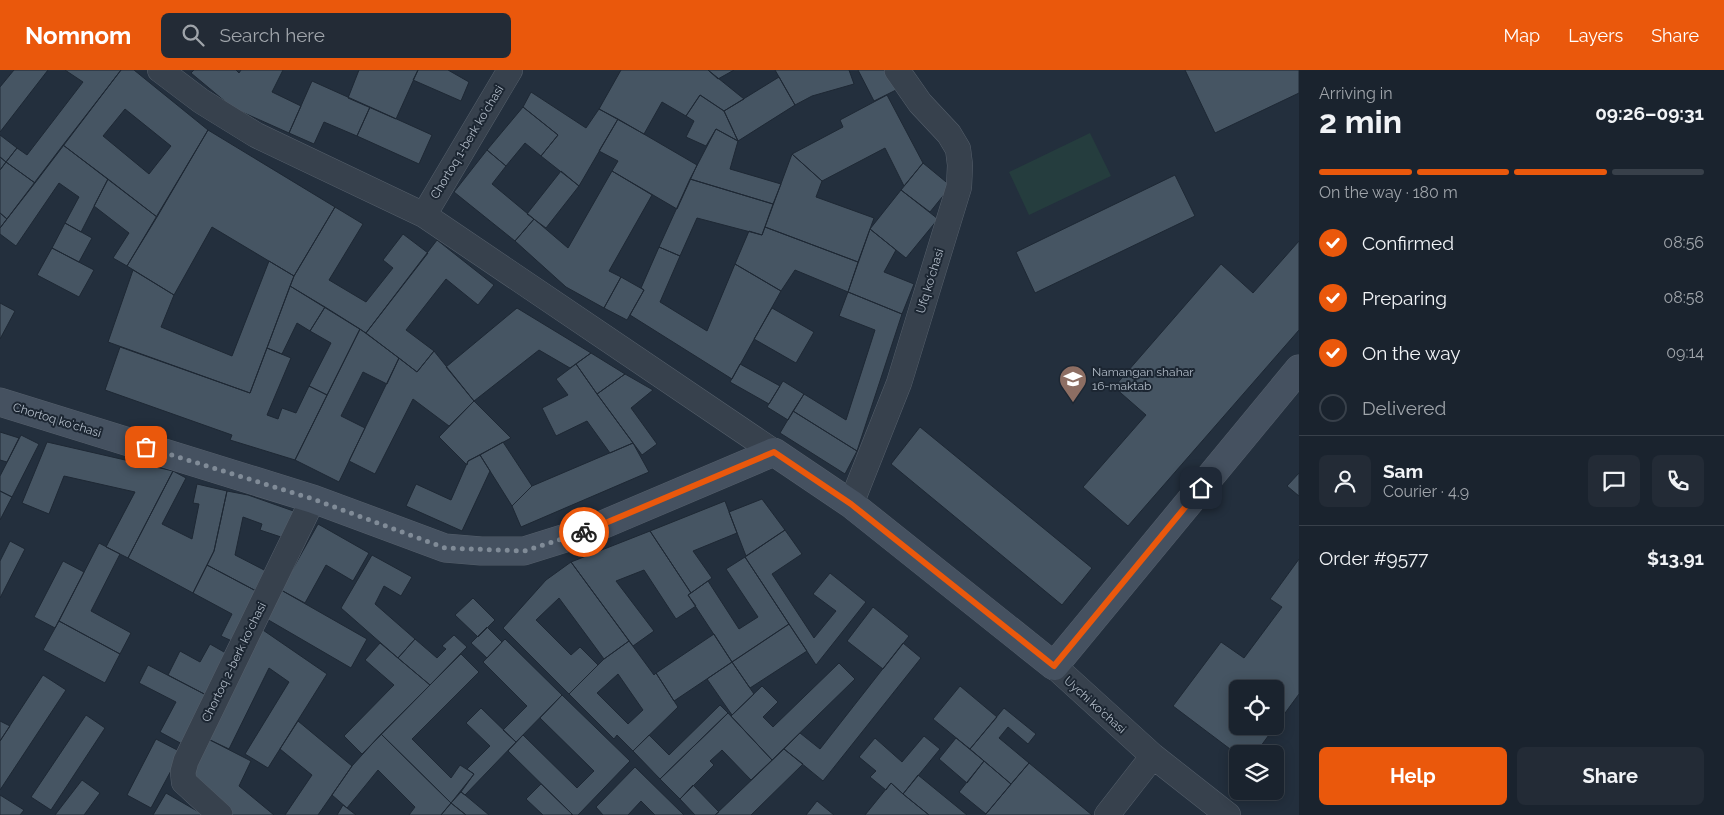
<!DOCTYPE html>
<meta charset="utf-8">
<style>
:root{--surface:#1a232e;--page:#232b36;--text:#f1f3f6;--muted:#9fa4aa;--line:#38404a;--accent:#ea580c}
body{margin:0;font-family:Raleway,sans-serif;background:var(--page);color:var(--text);height:100vh;display:flex;flex-direction:column;font-size:19px;white-space:nowrap}
*{box-sizing:border-box;margin:0}
p{font-size:16px;color:var(--muted)}
.icon{flex:none;width:28px;height:28px;fill:none;stroke:currentColor;stroke-width:2;stroke-linecap:round;stroke-linejoin:round}
.map{position:relative;flex:1;overflow:hidden}
.panel{display:flex;flex-direction:column;background:var(--surface);width:425px}
.panel>*{flex:none}
.tools{position:absolute;left:1229px;top:610px;display:grid;gap:10px}
.tools a{display:grid;place-items:center;width:55px;height:55px;border-radius:8px;background:var(--surface);box-shadow:0 2px 12px #0003,0 0 0 1px var(--line);font-size:25px}
.pin{position:absolute;display:grid;place-items:center;width:42px;height:42px;color:#fff;margin:-21px;border-radius:10px;box-shadow:0 2px 8px #0006}
.courier{position:absolute;display:grid;place-items:center;width:50px;height:50px;margin:-25px;border:4px solid #ea580c;border-radius:50%;background:#fff;color:#222;box-shadow:0 1px 6px #0007}
.overview em{font-style:normal;font-weight:700}
.overview div{display:flex;flex-direction:column-reverse}
.overview{display:flex;align-items:center;justify-content:space-between;height:85px;padding:0 20px}
h1{font-size:32px;font-weight:700;line-height:38px}
.bar{display:grid;grid-template-columns:repeat(4,1fr);gap:8px 5px;align-content:center;height:60px;padding:0 20px}
.bar i{height:6px;border-radius:4px;background:var(--line)}
.bar .on{background:var(--accent)}
.bar p{grid-column:span 4}
.line{display:flex;align-items:center;gap:12px;padding:0 20px;border-top:1px solid var(--line)}
.line div{flex:1}
.round{display:grid;place-items:center;flex:none;width:52px;height:52px;border-radius:8px;background:var(--page)}
ol{padding:0 20px;list-style:none}
li{display:flex;align-items:center;gap:15px;height:55px}
li p{margin-inline-start:auto}
li .icon{padding:5px;border-radius:50%;background:var(--accent);color:#fff;stroke-width:4}
li:last-child{color:var(--muted)}
li i{width:28px;height:28px;border:2px solid var(--line);border-radius:50%}
.action{display:flex;gap:10px;margin-top:auto;padding:10px 20px}
.action a{flex:1;height:58px;border-radius:8px;background:var(--accent);color:#fff;font-size:20px;font-weight:700;line-height:58px;text-align:center}
.action a+a{background:var(--page);color:var(--text)}
header{display:flex;align-items:center;gap:30px;box-sizing:border-box;height:70px;padding:0 25px;background:var(--accent);color:#fff}
header strong{font-size:24px}
nav{display:flex;gap:28px;margin-inline-start:auto;font-size:18px}
.search{width:350px;height:45px;background:var(--page);display:flex;align-items:center;gap:12px;box-sizing:border-box;padding:0 18px;border-radius:8px;color:var(--muted);font-size:19px}
main{display:flex;flex:1;min-height:0}
.map>svg:first-child{display:block}
.green{fill:#253d3e}
.building{fill:#465563;stroke:#1e2834;fill-rule:evenodd}
.lines{fill:none;stroke-linecap:round;stroke-linejoin:round}
.minor-casing{stroke:#555f6b;stroke-width:26}
.secondary-casing{stroke:#555f6b;stroke-width:29}
.minor{stroke:#37414d;stroke-width:25}
.secondary{stroke:#455160;stroke-width:28}
.done{stroke:#808b97;stroke-width:5;stroke-dasharray:0 9}
.route{stroke:#ea580c;stroke-width:6}
.labels{text-anchor:middle;dominant-baseline:central;stroke-width:4;stroke-linejoin:round;paint-order:stroke}
.street-label{font-size:12px;fill:#b2bcc8;stroke:#1c2632}
.poi-label{font-size:12px;fill:#b2bcc8;stroke:#1c2632;text-anchor:start}
</style>
<header>
<strong>Nomnom</strong>
<div class="search"><svg class="icon" aria-label="search" viewBox="0 0 24 24"><circle cx="10" cy="10" r="6"/><path d="M15 15l6 6"/></svg>Search here</div>
<nav><a>Map</a><a>Layers</a><a>Share</a></nav>
</header>
<main>
<div class="map">
<svg width="1299" height="745" viewBox="0 0 1299 745">
<rect width="100%" height="100%" fill="#232f3d"/>
<!-- green -->
<path class="green" d="M 1090,63 L 1111,106 L 1029,145 L 1009,102 Z"/>
<!-- building -->
<path class="building" d="M 14,0 L 48,0 L 0,62 L 0,17 Z
M 65,0 L 121,0 L 35,113 L 6,92 L 17,78 L 27,85 L 83,12 Z
M 121,0 L 134,0 L 208,60 L 157,147 L 63,75 ZM 125,39 L 171,76 L 149,104 L 103,66 Z
M 194,0 L 236,0 L 239,3 L 241,0 L 283,0 L 272,22 L 301,36 L 289,63 L 233,38 L 191,3 Z
M 359,0 L 418,0 L 396,49 L 348,28 Z
M 418,0 L 448,0 L 469,12 L 461,31 L 413,10 Z
M 621,0 L 708,0 L 744,29 L 724,41 L 700,25 L 686,46 L 662,32 L 644,64 L 599,39 Z
M 708,0 L 734,0 L 718,9 Z
M 775,0 L 849,0 L 854,14 L 812,26 L 795,35 Z
M 858,0 L 888,0 L 898,19 L 874,31 Z
M 1185,0 L 1299,0 L 1299,23 L 1215,63 Z
M 779,7 L 795,35 L 738,71 L 724,41 Z
M 312,11 L 370,37 L 357,66 L 324,52 L 314,74 L 289,63 Z
M 531,22 L 586,58 L 599,39 L 618,49 L 579,116 L 541,86 L 558,65 L 523,37 Z
M 700,25 L 724,41 L 738,71 L 716,59 L 706,76 L 686,67 L 694,51 L 686,46 Z
M 887,25 L 923,93 L 904,116 L 885,78 L 822,111 L 792,84 L 843,57 L 840,50 Z
M 370,37 L 432,65 L 419,94 L 357,66 Z
M 523,37 L 558,65 L 541,86 L 525,73 L 506,96 L 487,80 Z
M 618,49 L 697,95 L 677,139 L 612,101 L 618,91 L 599,81 Z
M 716,59 L 738,71 L 730,99 L 781,114 L 773,134 L 690,109 Z
M 208,60 L 335,137 L 294,206 L 212,157 L 174,225 L 127,196 Z
M 0,65 L 17,78 L 6,92 L 0,87 Z
M 63,75 L 108,109 L 81,162 L 65,153 L 79,127 L 59,113 L 16,176 L 0,164 L 0,158 Z
M 487,80 L 506,96 L 492,114 L 534,149 L 515,171 L 454,122 Z
M 792,84 L 822,111 L 816,127 L 874,148 L 858,192 L 765,157 Z
M 0,87 L 6,92 L 0,100 Z
M 6,92 L 35,113 L 7,149 L 0,143 L 0,100 Z
M 923,93 L 951,116 L 930,142 L 901,120 Z
M 561,101 L 579,116 L 546,158 L 527,144 Z
M 612,101 L 652,125 L 609,201 L 621,207 L 604,238 L 566,217 L 515,171 L 534,149 L 568,178 Z
M 1175,105 L 1195,146 L 1035,223 L 1016,182 Z
M 108,109 L 157,147 L 127,196 L 113,188 L 129,163 L 94,136 Z
M 690,109 L 773,134 L 762,165 L 697,148 L 680,186 L 659,177 Z
M 901,120 L 938,149 L 906,188 L 870,159 Z
M 335,137 L 363,154 L 329,210 L 366,232 L 393,198 L 383,190 L 403,164 L 428,183 L 366,263 L 290,216 L 294,206 Z
M 0,143 L 7,149 L 0,158 Z
M 65,153 L 92,168 L 79,192 L 52,178 Z
M 765,157 L 858,192 L 848,222 L 795,200 L 781,221 L 735,194 L 749,161 L 762,165 Z
M 870,159 L 896,180 L 884,202 L 914,214 L 902,244 L 848,222 Z
M 437,170 L 494,215 L 478,235 L 446,209 L 406,260 L 434,281 L 417,302 L 366,263 Z
M 1299,171 L 1299,260 L 1128,456 L 1083,417 L 1146,345 L 1114,317 L 1221,194 L 1253,223 Z
M 659,177 L 680,186 L 660,232 L 707,261 L 735,194 L 781,221 L 732,309 L 630,245 L 644,220 L 641,218 Z
M 52,178 L 94,200 L 79,227 L 37,205 Z
M 269,191 L 294,206 L 250,323 L 108,272 L 133,200 L 174,225 L 161,257 L 232,286 Z
M 621,207 L 644,220 L 627,250 L 604,238 Z
M 290,216 L 325,237 L 310,261 L 297,253 L 282,284 L 267,278 Z
M 848,222 L 902,244 L 857,381 L 793,341 L 804,324 L 846,350 L 875,260 L 839,246 Z
M 0,233 L 15,241 L 0,269 Z
M 325,237 L 360,259 L 327,325 L 309,316 L 331,273 L 310,261 Z
M 517,238 L 591,283 L 570,298 L 539,280 L 474,331 L 446,297 Z
M 772,238 L 814,262 L 796,293 L 754,269 Z
M 360,259 L 399,288 L 387,314 L 363,302 L 341,346 L 365,358 L 339,412 L 295,390 Z
M 120,277 L 250,323 L 267,278 L 291,288 L 267,345 L 278,349 L 282,338 L 296,343 L 309,316 L 327,325 L 295,390 L 230,370 L 232,365 L 105,320 Z
M 434,281 L 474,331 L 449,356 L 413,329 L 375,404 L 349,391 L 399,288 L 417,302 Z
M 591,283 L 625,304 L 597,324 L 576,294 Z
M 576,294 L 597,324 L 633,373 L 610,383 L 587,351 L 556,366 L 542,338 L 568,325 L 556,309 Z
M 740,294 L 780,316 L 769,334 L 730,312 Z
M 625,304 L 653,320 L 631,338 L 657,374 L 642,385 L 597,324 Z
M 783,311 L 804,324 L 788,350 L 767,337 Z
M 474,331 L 511,368 L 468,391 L 467,395 L 439,367 Z
M 793,341 L 857,381 L 845,404 L 780,363 Z
M 920,357 L 1092,498 L 1062,535 L 891,394 Z
M 0,362 L 19,368 L 7,392 L 0,390 Z
M 21,365 L 39,374 L 12,427 L 0,421 L 0,406 Z
M 47,372 L 173,401 L 128,488 L 106,477 L 135,422 L 64,406 L 49,444 L 22,433 Z
M 503,372 L 532,416 L 512,436 L 480,385 Z
M 633,373 L 649,402 L 521,457 L 512,436 L 532,416 Z
M 480,385 L 490,401 L 462,461 L 406,436 L 416,414 L 451,430 L 468,391 Z
M 173,401 L 186,408 L 162,454 L 192,469 L 199,434 L 193,433 L 197,414 L 227,421 L 214,481 L 193,523 L 128,488 Z
M 1299,403 L 1299,426 L 1287,416 Z
M 0,421 L 12,427 L 0,450 Z
M 227,421 L 248,425 L 302,444 L 293,471 L 260,460 L 262,454 L 243,447 L 235,485 L 268,502 L 258,522 L 207,495 L 214,481 Z
M 762,429 L 785,460 L 746,486 L 729,442 Z
M 725,431 L 737,463 L 693,481 L 712,508 L 691,523 L 650,461 Z
M 318,454 L 369,483 L 353,511 L 326,495 L 305,533 L 281,520 Z
M 785,460 L 802,484 L 772,504 L 814,568 L 836,541 L 813,524 L 830,503 L 866,532 L 816,595 L 745,487 Z
M 650,461 L 691,523 L 688,525 L 696,536 L 676,549 L 644,500 L 616,511 L 654,561 L 633,576 L 571,492 Z
M 10,471 L 25,479 L 0,528 L 0,491 Z
M 99,473 L 120,484 L 91,541 L 131,563 L 120,584 L 59,551 Z
M 372,485 L 412,507 L 401,526 L 384,516 L 375,534 L 415,569 L 398,588 L 341,538 Z
M 745,487 L 789,554 L 732,592 L 688,525 L 708,511 L 739,559 L 758,547 L 726,499 Z
M 1299,489 L 1299,624 L 1255,684 L 1238,685 L 1173,636 L 1221,572 L 1244,588 L 1282,537 L 1270,529 ZM 1238,619 L 1275,619 L 1275,656 L 1238,656 Z
M 63,491 L 84,502 L 55,558 L 34,547 Z
M 571,492 L 629,571 L 604,589 L 559,528 L 536,550 L 571,585 L 580,577 L 598,595 L 569,624 L 503,558 L 546,510 Z
M 207,495 L 258,522 L 232,571 L 221,566 L 232,544 L 193,523 Z
M 281,520 L 367,569 L 351,598 L 265,548 Z
M 473,528 L 495,550 L 478,567 L 455,545 Z
M 873,537 L 909,566 L 883,599 L 847,571 Z
M 59,551 L 120,584 L 105,613 L 43,580 Z
M 789,554 L 807,581 L 750,618 L 732,592 Z
M 487,557 L 502,572 L 487,588 L 471,573 Z
M 260,558 L 327,604 L 268,698 L 245,684 L 289,612 L 269,598 L 229,679 L 206,668 Z
M 714,564 L 732,592 L 674,631 L 656,603 Z
M 454,565 L 467,577 L 430,615 L 398,588 L 415,569 L 437,588 L 446,579 L 442,576 Z
M 505,569 L 562,625 L 516,672 L 503,660 L 527,636 L 483,592 Z
M 629,571 L 654,605 L 656,603 L 678,637 L 633,681 L 617,665 L 614,669 L 569,624 L 604,589 ZM 618,604 L 643,640 L 628,654 L 597,623 Z
M 380,573 L 430,615 L 362,684 L 344,666 L 394,615 L 365,590 Z
M 903,573 L 921,588 L 823,711 L 784,679 L 800,663 L 820,679 Z
M 210,574 L 231,586 L 210,627 L 168,605 L 180,581 L 200,592 Z
M 461,584 L 479,602 L 412,669 L 451,708 L 460,695 L 474,704 L 451,733 L 381,664 Z
M 732,592 L 754,624 L 732,645 L 707,609 Z
M 839,593 L 855,609 L 772,690 L 731,646 L 762,616 L 778,632 L 763,647 L 773,657 Z
M 148,595 L 210,627 L 184,675 L 160,662 L 176,632 L 139,613 Z
M 43,605 L 66,620 L 0,720 L 0,671 Z
M 960,616 L 997,647 L 970,679 L 933,649 Z
M 562,625 L 630,691 L 578,745 L 573,745 L 508,681 L 523,665 L 577,718 L 594,701 L 540,648 Z
M 720,635 L 728,643 L 660,709 L 633,681 L 649,665 L 669,685 Z
M 481,638 L 516,672 L 465,725 L 461,722 L 474,704 L 467,699 L 490,676 L 466,653 Z
M 1004,638 L 1036,664 L 1028,674 L 1008,657 L 999,668 L 1029,693 L 1011,714 L 970,679 Z
M 728,643 L 772,690 L 751,710 L 722,680 L 710,691 L 714,695 L 680,729 L 660,709 Z
M 86,645 L 105,658 L 51,740 L 31,727 Z
M 0,651 L 10,656 L 0,671 Z
M 298,651 L 352,696 L 318,745 L 285,745 L 312,705 L 280,679 Z
M 381,664 L 451,733 L 441,745 L 409,745 L 415,737 L 378,700 L 347,738 L 332,725 L 352,696 Z
M 924,666 L 940,679 L 903,724 L 891,713 L 886,720 L 870,707 L 876,701 L 859,687 L 875,668 L 902,692 Z
M 206,668 L 251,691 L 239,716 L 274,745 L 226,745 L 197,722 L 193,694 Z
M 956,668 L 984,691 L 967,713 L 939,689 Z
M 156,669 L 181,682 L 151,738 L 127,725 Z
M 784,679 L 803,694 L 751,745 L 715,745 Z
M 984,691 L 1011,714 L 986,744 L 959,722 Z
M 1029,693 L 1092,745 L 985,745 Z
M 635,697 L 684,745 L 655,745 L 641,731 L 628,745 L 603,745 L 596,737 Z
M 918,705 L 967,745 L 929,745 L 903,724 Z
M 82,710 L 100,723 L 84,745 L 55,745 Z
M 891,713 L 903,724 L 929,745 L 865,745 Z
M 541,714 L 572,744 L 571,745 L 543,745 L 526,729 Z
M 693,715 L 719,742 L 715,745 L 695,745 L 680,729 Z
M 461,722 L 465,725 L 489,745 L 466,745 L 451,733 Z
M 166,723 L 204,745 L 153,745 Z
M 0,725 L 24,740 L 20,745 L 0,745 Z
M 817,731 L 834,745 L 806,745 Z
M 451,733 L 466,745 L 441,745 Z
M 343,735 L 347,738 L 356,745 L 337,745 Z"/>
<g class="lines">
<!-- minor casing -->
<g class="minor-casing">
<path id="minor" d="M 160,0 L 201,31 L 256,65 L 424,145 L 774,382
M 424,145 L 510,0
M 851,434 L 899,313 L 959,117 L 960,95 L 958,79 L 949,64 L 920,33 L 897,0
M 1054,596 L 1153,686 L 1228,745
M 220,745 L 184,712 L 183,702 L 186,691 L 313,429
M 1107,745 L 1153,686"/>
</g>
<!-- secondary casing -->
<g class="secondary-casing">
<path id="secondary" d="M 0,332 L 313,429 L 445,478 L 481,481 L 524,481 L 588,461 L 774,382 L 851,434 L 1054,596 L 1299,299"/>
</g>
<!-- minor -->
<use href="#minor" class="minor"/>
<!-- secondary -->
<use href="#secondary" class="secondary"/>
</g>
<g class="lines">
<!-- done -->
<path class="done" d="M 146,377 L 313,429 L 445,478 L 524,481 L 584,462"/>
<!-- route -->
<path class="route" d="M 584,462 L 774,382 L 851,434 L 1054,596 L 1201,418"/>
</g>
<!-- icons -->
<defs>
<g id="school-pin" transform="scale(1.4375)"><path d="M0 17L-7.5 6A9.5 9.5 0 1 1 7.5 6Z" fill="#8d6e63" stroke="#1c2632"/><path d="M0-5L7-2L0 1L-7-2ZM-4 1L0 2.5L4 1V4Q0 6-4 4Z" fill="#fff"/></g>
</defs>
<g fill-rule="evenodd">
<use href="#school-pin" x="1073" y="309"/>
</g>
<g class="labels">
<!-- street labels -->
<g class="street-label">
<text transform="translate(467 72) rotate(-59)">Chortoq 1-berk koʻchasi</text>
<text transform="translate(930 211) rotate(-73)">Ufq koʻchasi</text>
<text transform="translate(57 350) rotate(17)">Chortoq koʻchasi</text>
<text transform="translate(234 592) rotate(-64)">Chortoq 2-berk koʻchasi</text>
<text transform="translate(1095 635) rotate(42)">Uychi ko'chasi</text>
</g>
<!-- poi labels -->
<g class="poi-label">
<text x="1092" y="302">Namangan shahar<tspan x="1092" dy="14">16-maktab</tspan></text>
</g>
</g>
</svg>
<div class="tools">
<a><svg class="icon" aria-label="locate" viewBox="0 0 24 24"><circle cx="12" cy="12" r="6"/><path d="M12 2v4M12 18v4M2 12h4M18 12h4"/></svg></a>
<a><svg class="icon" aria-label="layers" viewBox="0 0 24 24"><path d="M12 4l9 5-9 5-9-5zM3 14l9 5 9-5"/></svg></a>
</div>
<div class="pin" style="left:146px;top:377px;background:#ea580c"><svg class="icon" aria-label="bag" viewBox="0 0 24 24"><path d="M5 8h14l-1 12H6zM9 8a3 3 0 0 1 6 0"/></svg></div>
<div class="pin" style="left:1201px;top:418px;background:#1f2937"><svg class="icon" aria-label="home" viewBox="0 0 24 24"><path d="M3 11l9-7 9 7M6 9v11h12V9"/></svg></div>
<div class="courier" style="left:584px;top:462px"><svg class="icon" aria-label="bike" viewBox="0 0 24 24"><circle cx="6" cy="16" r="4"/><circle cx="18" cy="16" r="4"/><path d="M6 16l4-8h5l3 8M10 8l3 8H6M13 5h3"/></svg></div>
</div>
<section class="panel">
<div class="overview"><div><h1>2 min</h1><p>Arriving in</p></div><em>09:26–09:31</em></div>
<div class="bar"><i class="on"></i><i class="on"></i><i class="on"></i><i></i><p>On the way · 180 m</p></div>
<ol>
<li><svg class="icon" aria-label="check" viewBox="0 0 24 24"><path d="M5 12l5 5 9-10"/></svg>Confirmed<p>08:56</p></li>
<li><svg class="icon" aria-label="check" viewBox="0 0 24 24"><path d="M5 12l5 5 9-10"/></svg>Preparing<p>08:58</p></li>
<li><svg class="icon" aria-label="check" viewBox="0 0 24 24"><path d="M5 12l5 5 9-10"/></svg>On the way<p>09:14</p></li>
<li><i></i>Delivered</li>
</ol>
<div class="line" style="height:90px"><a class="round"><svg class="icon" aria-label="person" viewBox="0 0 24 24"><circle cx="12" cy="8" r="4"/><path d="M4 21q1-7 8-7t8 7"/></svg></a><div><b>Sam</b><p>Courier · 4.9</p></div><a class="round"><svg class="icon" aria-label="chat" viewBox="0 0 24 24"><path d="M4 5h16v11H9l-5 4z"/></svg></a><a class="round"><svg class="icon" aria-label="phone" viewBox="0 0 24 24"><path d="M5 4h4l2 5-3 2q2 4 5 5l2-3 5 2v4C11 20 4 13 5 4z"/></svg></a></div>
<div class="line" style="height:65px"><div>Order #9577</div><b>$13.91</b></div>
<div class="action"><a>Help</a><a>Share</a></div>
</section>
</main>
